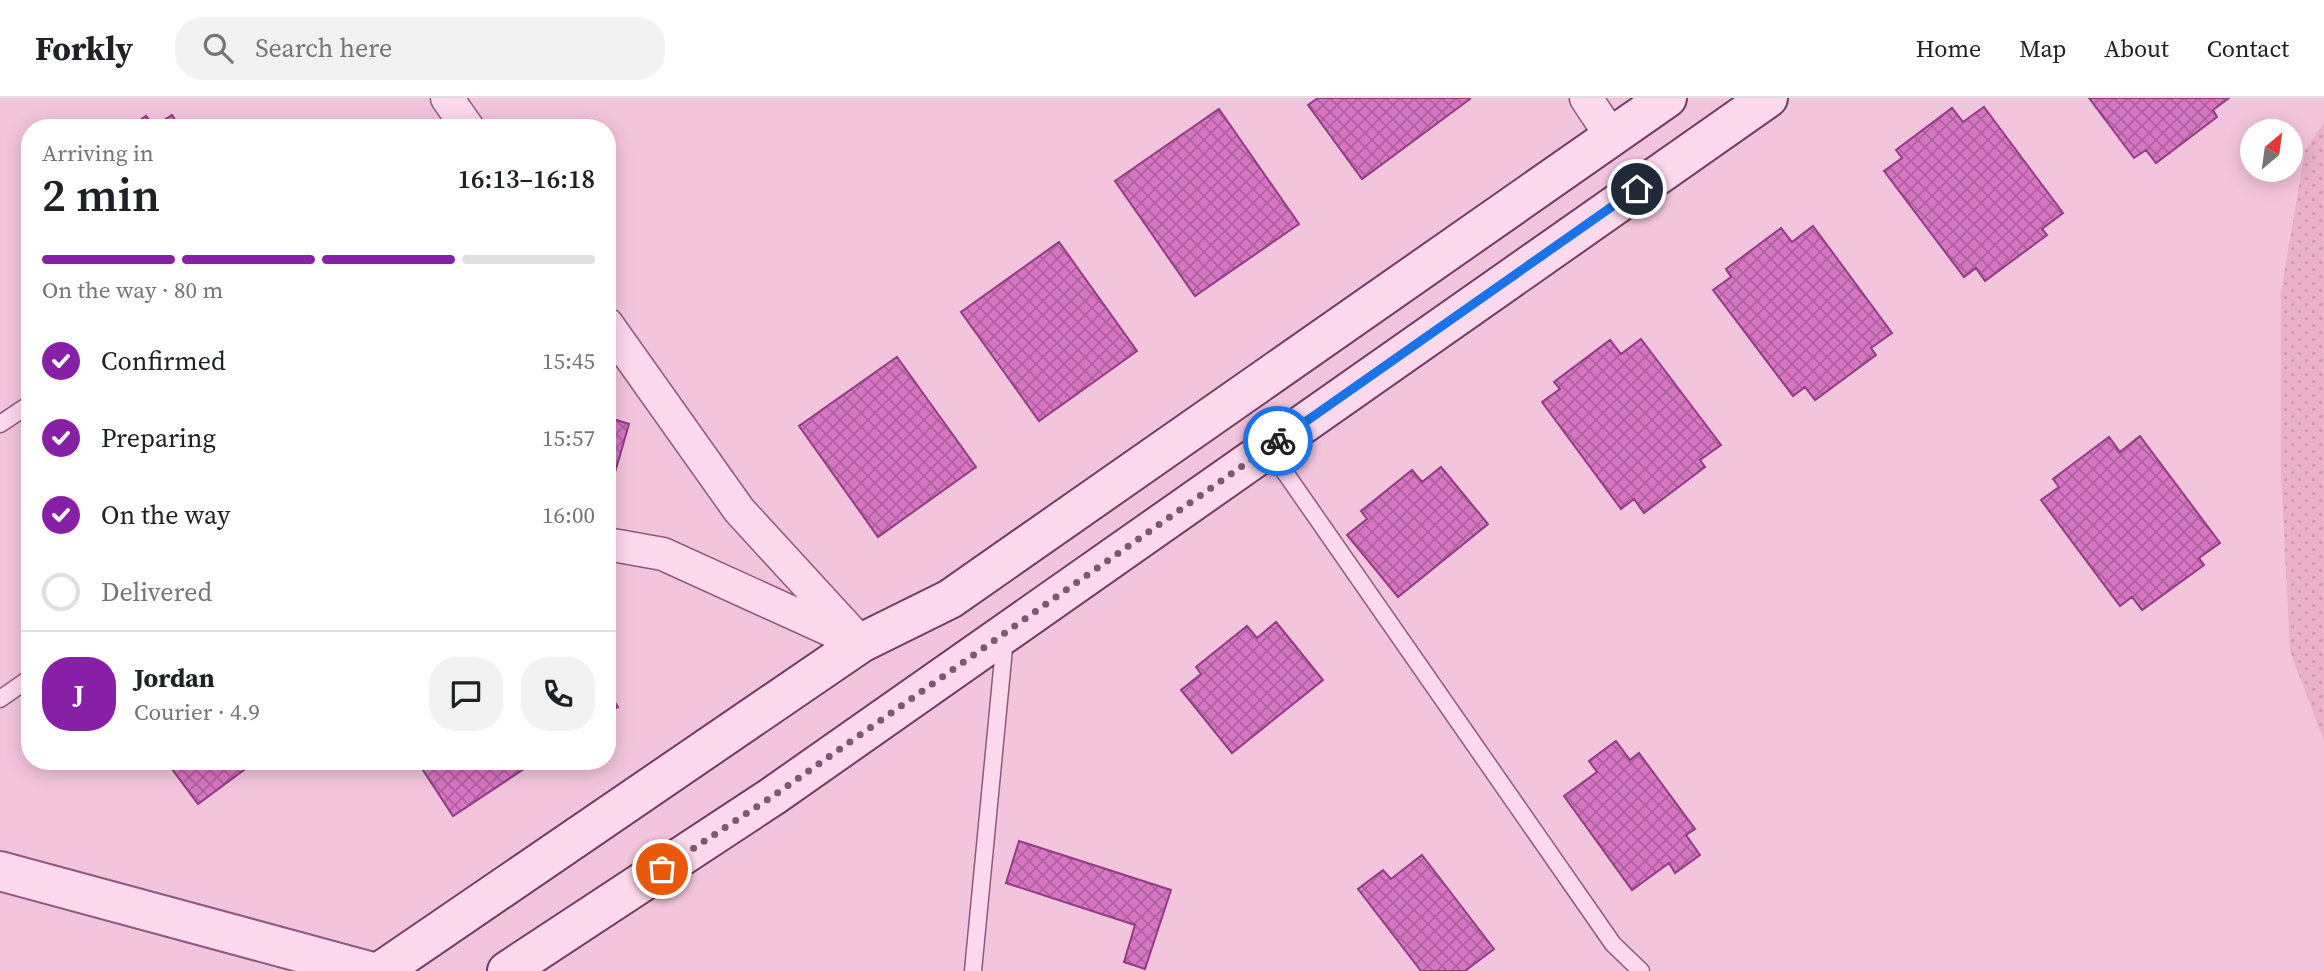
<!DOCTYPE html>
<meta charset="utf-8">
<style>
:root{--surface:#fff;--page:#f2f2f2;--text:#202124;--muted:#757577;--line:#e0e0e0;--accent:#8820a7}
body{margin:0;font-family:"Source Serif 4",serif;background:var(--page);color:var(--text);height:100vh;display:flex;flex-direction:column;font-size:26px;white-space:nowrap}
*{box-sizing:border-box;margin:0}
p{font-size:23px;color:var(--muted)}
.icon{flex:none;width:38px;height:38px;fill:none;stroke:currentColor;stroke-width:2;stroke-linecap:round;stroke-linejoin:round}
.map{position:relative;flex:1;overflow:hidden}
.details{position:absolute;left:21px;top:21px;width:595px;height:651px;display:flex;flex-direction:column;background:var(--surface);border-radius:28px;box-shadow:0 4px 18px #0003}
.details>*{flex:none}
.needle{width:46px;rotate:29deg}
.controls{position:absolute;left:2240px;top:21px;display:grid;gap:14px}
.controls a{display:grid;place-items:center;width:63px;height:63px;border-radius:50%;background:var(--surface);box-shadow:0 4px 18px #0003;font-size:35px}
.pin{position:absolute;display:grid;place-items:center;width:60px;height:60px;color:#fff;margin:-30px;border:4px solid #fff;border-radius:50%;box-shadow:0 2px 7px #0007}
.courier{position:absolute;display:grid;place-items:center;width:70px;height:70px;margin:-35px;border:5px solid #1a73e8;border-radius:50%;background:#fff;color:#222;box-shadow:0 2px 9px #0007}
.headline em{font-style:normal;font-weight:600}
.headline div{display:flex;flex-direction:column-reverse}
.headline{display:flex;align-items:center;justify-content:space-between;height:119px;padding:0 21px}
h1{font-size:46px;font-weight:600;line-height:52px}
.bar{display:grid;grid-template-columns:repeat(4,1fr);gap:10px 7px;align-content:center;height:84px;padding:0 21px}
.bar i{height:9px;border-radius:5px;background:var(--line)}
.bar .selected{background:var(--accent)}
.bar p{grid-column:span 4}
.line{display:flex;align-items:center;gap:18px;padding:0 21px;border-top:2px solid var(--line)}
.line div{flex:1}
.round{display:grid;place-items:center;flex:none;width:74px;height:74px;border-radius:28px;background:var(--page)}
ol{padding:0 21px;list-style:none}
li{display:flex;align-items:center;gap:21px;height:77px}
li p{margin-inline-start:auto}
li .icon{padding:7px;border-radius:50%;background:var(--accent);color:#fff;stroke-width:4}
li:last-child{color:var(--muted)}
li i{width:38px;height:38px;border:4px solid var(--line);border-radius:50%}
header{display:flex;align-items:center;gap:42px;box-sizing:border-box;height:98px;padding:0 35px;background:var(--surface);border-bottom:2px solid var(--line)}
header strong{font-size:33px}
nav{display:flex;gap:38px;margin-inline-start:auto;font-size:24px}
.search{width:490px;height:63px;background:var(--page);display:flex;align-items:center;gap:18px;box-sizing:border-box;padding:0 24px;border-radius:28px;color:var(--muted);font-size:26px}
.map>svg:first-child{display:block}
.farmland{fill:url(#farmland-dots)}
.building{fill:url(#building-cross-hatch);stroke:#933b84;stroke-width:2}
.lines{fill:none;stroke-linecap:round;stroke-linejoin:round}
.service-casing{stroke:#91587f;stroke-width:19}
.minor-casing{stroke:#91587f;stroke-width:35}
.tertiary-casing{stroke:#91587f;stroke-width:42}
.secondary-casing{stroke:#733b63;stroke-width:42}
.service{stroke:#fcd9ec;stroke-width:16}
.minor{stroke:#fcd9ec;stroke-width:32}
.tertiary{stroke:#fcd9ec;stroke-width:38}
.secondary{stroke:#fcd9ec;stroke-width:38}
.done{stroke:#7e5870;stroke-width:7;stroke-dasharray:0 12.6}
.route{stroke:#1a73e8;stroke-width:9}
</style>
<header>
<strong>Forkly</strong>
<div class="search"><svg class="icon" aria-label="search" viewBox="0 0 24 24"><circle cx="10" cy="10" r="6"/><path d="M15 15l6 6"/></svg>Search here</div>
<nav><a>Home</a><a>Map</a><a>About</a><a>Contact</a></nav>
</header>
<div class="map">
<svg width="2324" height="873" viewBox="0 0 2324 873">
<defs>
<pattern id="farmland-dots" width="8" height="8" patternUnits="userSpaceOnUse" patternTransform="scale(1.75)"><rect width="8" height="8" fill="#eab1c7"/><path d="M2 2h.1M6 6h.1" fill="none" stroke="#ca98ac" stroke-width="1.8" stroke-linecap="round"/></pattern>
<pattern id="building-cross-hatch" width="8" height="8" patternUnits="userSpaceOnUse" patternTransform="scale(1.75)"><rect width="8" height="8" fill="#d676c3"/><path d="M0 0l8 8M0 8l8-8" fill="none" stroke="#af609f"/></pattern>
</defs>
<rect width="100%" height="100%" fill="#f3c5dd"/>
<!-- farmland -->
<path class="farmland" d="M 2324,24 L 2324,643 L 2290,553 L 2281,377 L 2281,194 L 2305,53 Z"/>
<!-- building -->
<path class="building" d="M 1318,0 L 1469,0 L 1470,1 L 1362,81 L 1308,7 Z
M 2089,0 L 2229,0 L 2213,12 L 2217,19 L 2156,65 L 2146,52 L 2134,60 Z
M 1984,9 L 2063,115 L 2042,131 L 2047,137 L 1985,183 L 1976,170 L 1964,179 L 1884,73 L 1902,60 L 1896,52 L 1952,10 L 1963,24 Z
M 1219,11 L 1299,126 L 1195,198 L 1115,83 Z
M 172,17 L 181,30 L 129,30 L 146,18 L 154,29 Z
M 1813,128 L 1892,235 L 1871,250 L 1876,257 L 1815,302 L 1805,289 L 1793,298 L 1713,192 L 1731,179 L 1726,171 L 1781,130 L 1792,144 Z
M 1059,144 L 1137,253 L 1039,323 L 961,214 Z
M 1641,241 L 1721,347 L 1700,362 L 1705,369 L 1644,415 L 1634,401 L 1621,411 L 1542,304 L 1560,291 L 1554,284 L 1610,242 L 1621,256 Z
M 897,259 L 976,369 L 878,439 L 799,328 Z
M 607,319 L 629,326 L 609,395 L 607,394 Z
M 2140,338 L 2220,445 L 2199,460 L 2204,467 L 2142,512 L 2132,499 L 2120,508 L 2041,402 L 2059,389 L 2053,381 L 2109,339 L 2120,354 Z
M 1441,369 L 1488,426 L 1398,499 L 1347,437 L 1367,421 L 1361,413 L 1412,372 L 1422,384 Z
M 1276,524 L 1323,582 L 1232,655 L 1181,592 L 1201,576 L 1196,569 L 1247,528 L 1257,540 Z
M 607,592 L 618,609 L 607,616 Z
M 1616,643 L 1630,662 L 1639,655 L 1695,731 L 1686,737 L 1700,757 L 1675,775 L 1669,765 L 1632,792 L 1564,698 L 1597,674 L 1589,663 Z
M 166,663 L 256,663 L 198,706 Z
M 417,663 L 536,663 L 453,718 Z
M 1019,743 L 1171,792 L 1145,871 L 1124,864 L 1135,827 L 1006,785 Z
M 1422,757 L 1494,851 L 1465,873 L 1421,873 L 1358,791 L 1383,772 L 1391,781 Z"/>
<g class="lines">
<!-- service casing -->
<g class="service-casing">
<path id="service" d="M 0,326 L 27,308
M 1268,350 L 1613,846 L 1641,873
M 0,601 L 30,580
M 973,873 L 1005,540"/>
</g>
<!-- minor casing -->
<g class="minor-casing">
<path id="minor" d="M 447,0 L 468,30
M 1586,0 L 1612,39
M 607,226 L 739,412 L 861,545
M 607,446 L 663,456 L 850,541"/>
</g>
<!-- tertiary casing -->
<g class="tertiary-casing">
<path id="tertiary" d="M 0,773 L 369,873"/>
</g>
<!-- secondary casing -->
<g class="secondary-casing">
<path id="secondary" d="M 381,873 L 861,545 L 950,501 L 1667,0
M 507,873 L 773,698 L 1768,0"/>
</g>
<!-- service -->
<use href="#service" class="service"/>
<!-- minor -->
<use href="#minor" class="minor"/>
<!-- tertiary -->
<use href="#tertiary" class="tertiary"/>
<!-- secondary -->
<use href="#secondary" class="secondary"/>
</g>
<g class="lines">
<!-- done -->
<path class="done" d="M 662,771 L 773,698 L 1278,343"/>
<!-- route -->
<path class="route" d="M 1278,343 L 1637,91"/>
</g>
</svg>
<div class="controls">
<a><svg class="needle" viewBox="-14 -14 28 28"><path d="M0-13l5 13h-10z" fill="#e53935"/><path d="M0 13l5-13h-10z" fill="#757577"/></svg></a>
</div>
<div class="pin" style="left:662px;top:771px;background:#ea580c"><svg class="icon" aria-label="bag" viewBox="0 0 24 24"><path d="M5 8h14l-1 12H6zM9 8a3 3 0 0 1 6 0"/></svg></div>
<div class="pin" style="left:1637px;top:91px;background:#1f2937"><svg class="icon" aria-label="home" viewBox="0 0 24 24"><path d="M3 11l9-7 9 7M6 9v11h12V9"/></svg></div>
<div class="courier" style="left:1278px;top:343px"><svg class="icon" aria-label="bike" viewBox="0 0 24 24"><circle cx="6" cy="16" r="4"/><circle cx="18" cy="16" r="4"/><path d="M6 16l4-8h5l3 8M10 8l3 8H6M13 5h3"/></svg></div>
<section class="details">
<div class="headline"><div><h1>2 min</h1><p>Arriving in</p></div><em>16:13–16:18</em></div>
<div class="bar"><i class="selected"></i><i class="selected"></i><i class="selected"></i><i></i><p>On the way · 80 m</p></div>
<ol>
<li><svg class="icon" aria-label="check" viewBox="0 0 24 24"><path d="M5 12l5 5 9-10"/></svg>Confirmed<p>15:45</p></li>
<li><svg class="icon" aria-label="check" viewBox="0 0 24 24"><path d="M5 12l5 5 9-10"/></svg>Preparing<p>15:57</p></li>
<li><svg class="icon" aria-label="check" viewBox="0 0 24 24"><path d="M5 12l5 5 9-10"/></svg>On the way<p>16:00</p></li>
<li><i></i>Delivered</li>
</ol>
<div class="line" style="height:126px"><b class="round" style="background:var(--accent);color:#fff">J</b><div><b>Jordan</b><p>Courier · 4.9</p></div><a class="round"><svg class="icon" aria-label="chat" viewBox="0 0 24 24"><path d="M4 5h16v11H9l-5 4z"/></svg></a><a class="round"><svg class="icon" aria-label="phone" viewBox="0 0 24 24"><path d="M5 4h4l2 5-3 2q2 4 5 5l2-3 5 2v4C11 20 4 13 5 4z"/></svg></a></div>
</section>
</div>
